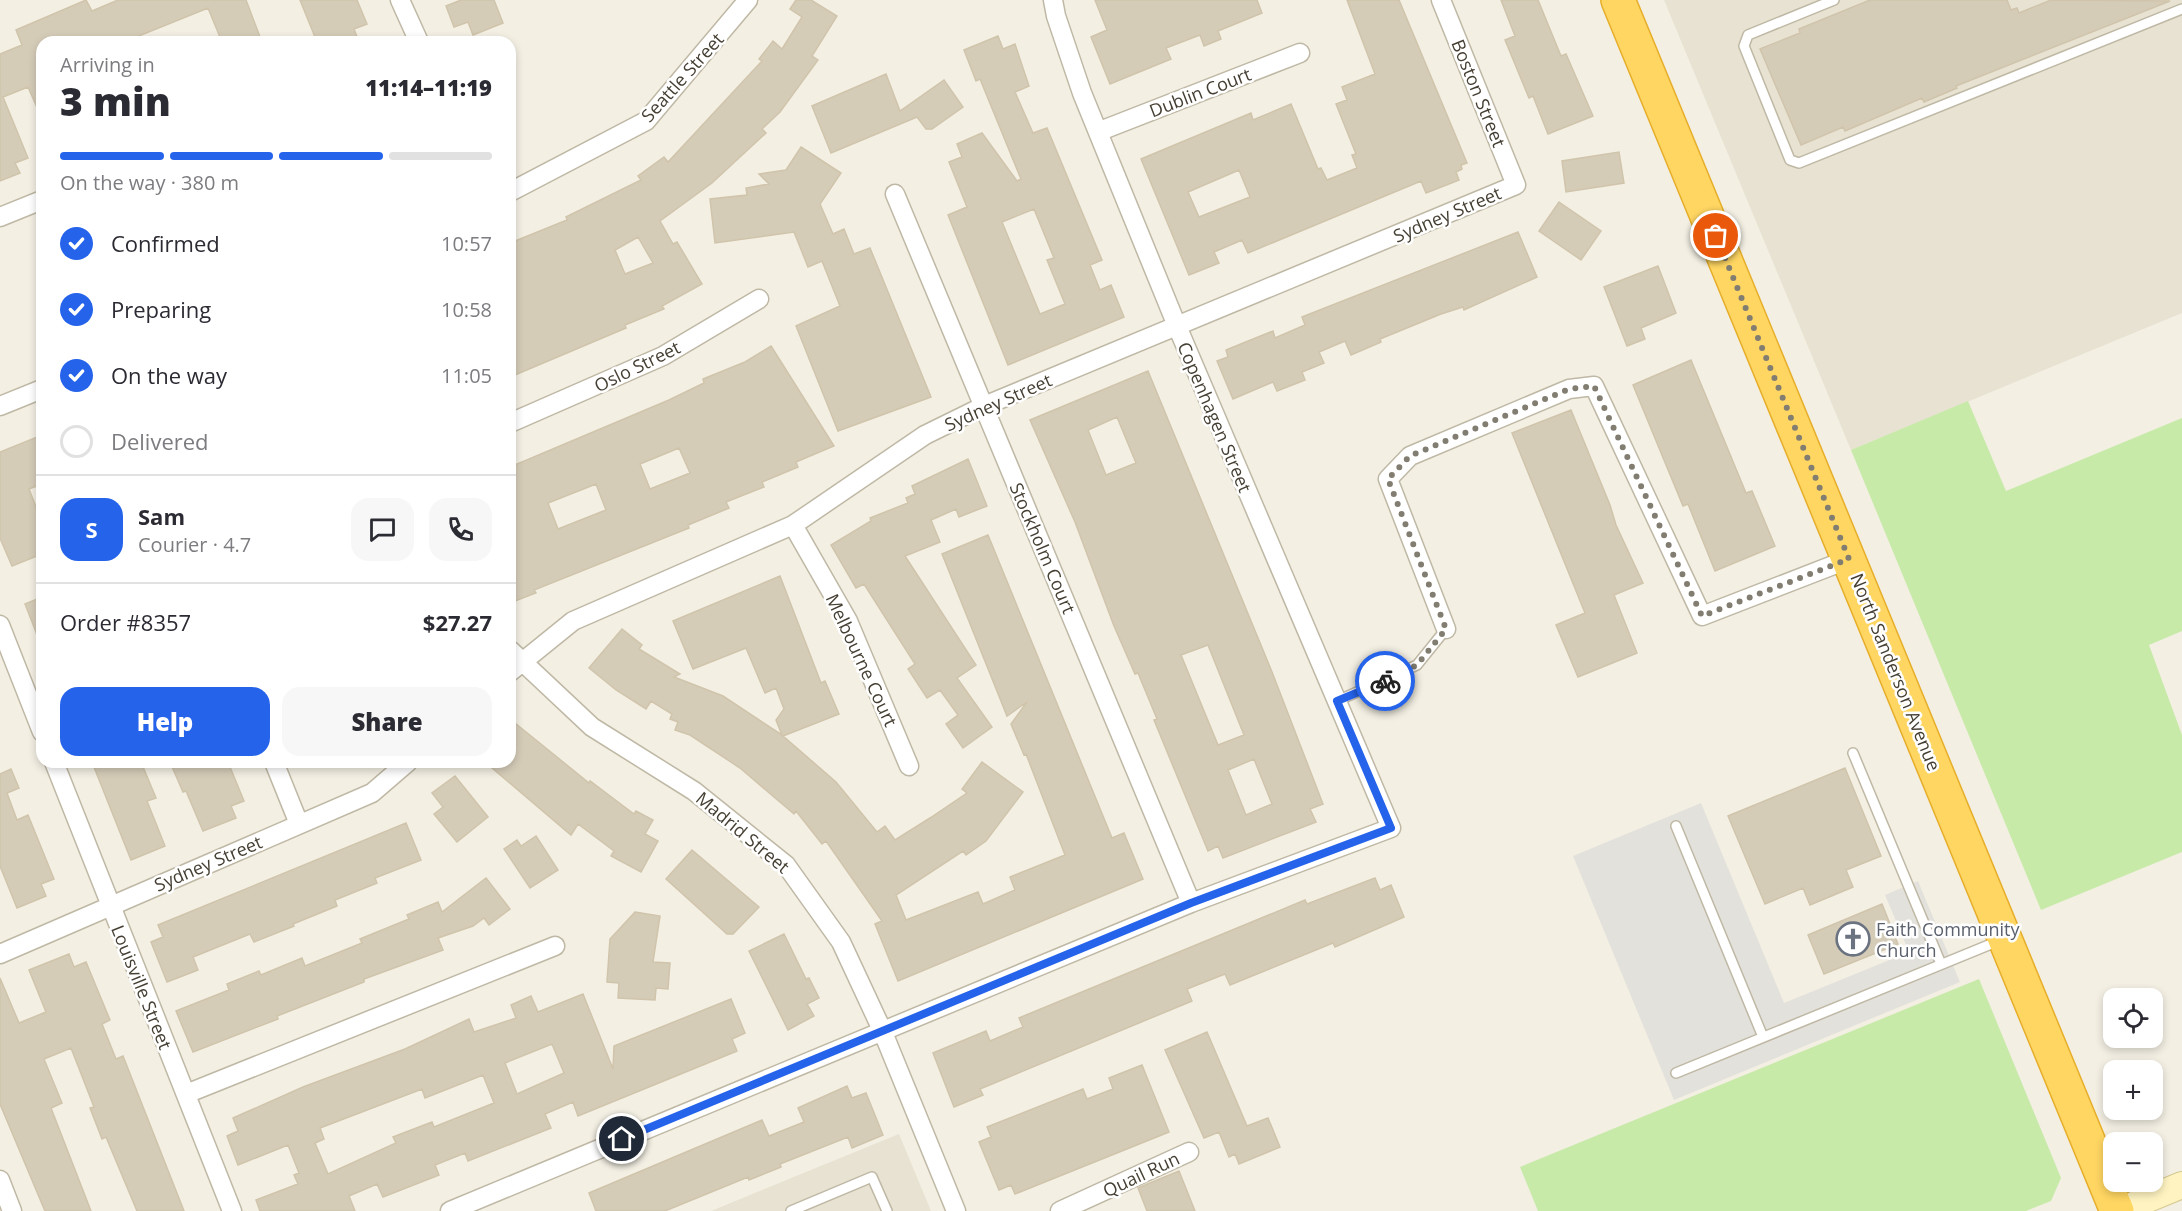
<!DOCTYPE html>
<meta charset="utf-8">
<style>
:root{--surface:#fff;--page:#f7f7f7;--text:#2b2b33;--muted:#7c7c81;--line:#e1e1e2;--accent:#2563eb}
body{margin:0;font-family:"Open Sans",sans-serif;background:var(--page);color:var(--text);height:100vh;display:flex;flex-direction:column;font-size:22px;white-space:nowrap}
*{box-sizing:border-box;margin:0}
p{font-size:20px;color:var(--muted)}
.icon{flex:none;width:33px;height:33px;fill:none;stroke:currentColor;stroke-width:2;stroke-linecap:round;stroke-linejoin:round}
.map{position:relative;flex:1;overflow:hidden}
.sheet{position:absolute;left:36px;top:36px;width:480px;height:732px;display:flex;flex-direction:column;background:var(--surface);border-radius:18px;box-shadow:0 3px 9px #0003}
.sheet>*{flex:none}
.controls{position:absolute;left:2103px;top:988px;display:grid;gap:12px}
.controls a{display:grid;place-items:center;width:60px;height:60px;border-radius:12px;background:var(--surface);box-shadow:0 3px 9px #0003;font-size:30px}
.pin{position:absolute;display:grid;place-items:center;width:51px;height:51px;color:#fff;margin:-26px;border:3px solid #fff;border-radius:50%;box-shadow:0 2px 6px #0007}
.courier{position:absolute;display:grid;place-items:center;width:60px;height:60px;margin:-30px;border:4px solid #2563eb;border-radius:50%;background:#fff;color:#222;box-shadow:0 2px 8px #0007}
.summary em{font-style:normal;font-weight:800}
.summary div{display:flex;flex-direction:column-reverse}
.summary{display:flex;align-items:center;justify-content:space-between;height:102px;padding:0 24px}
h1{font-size:39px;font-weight:800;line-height:45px}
.bar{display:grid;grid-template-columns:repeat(4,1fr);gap:9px 6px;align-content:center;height:72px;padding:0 24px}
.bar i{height:8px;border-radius:4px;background:var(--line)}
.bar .on{background:var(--accent)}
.bar p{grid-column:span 4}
.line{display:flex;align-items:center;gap:15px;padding:0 24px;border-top:2px solid var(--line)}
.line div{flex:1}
.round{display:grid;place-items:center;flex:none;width:63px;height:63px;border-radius:18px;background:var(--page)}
ol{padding:0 24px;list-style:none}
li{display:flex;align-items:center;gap:18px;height:66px}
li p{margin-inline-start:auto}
li .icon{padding:6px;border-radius:50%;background:var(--accent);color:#fff;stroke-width:4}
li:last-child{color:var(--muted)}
li i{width:33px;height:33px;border:3px solid var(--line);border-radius:50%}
.cta{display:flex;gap:12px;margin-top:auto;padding:12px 24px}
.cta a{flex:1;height:69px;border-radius:18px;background:var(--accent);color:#fff;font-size:24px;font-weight:800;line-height:69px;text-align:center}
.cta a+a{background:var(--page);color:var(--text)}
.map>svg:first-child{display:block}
.residential{fill:#e7e2d1}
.green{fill:#c8eaa9}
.parking{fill:#e3e1dc}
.building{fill:#d5ccb8;stroke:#d0c4ab;stroke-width:1.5;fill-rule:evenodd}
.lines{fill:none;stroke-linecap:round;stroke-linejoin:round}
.lane-casing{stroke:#bfb8a5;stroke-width:12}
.street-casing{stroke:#bfb8a5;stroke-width:21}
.secondary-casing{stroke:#d5c890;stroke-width:28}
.highway-casing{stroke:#e6ae2a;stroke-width:36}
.lane{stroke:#fff;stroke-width:9}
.street{stroke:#fff;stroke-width:18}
.secondary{stroke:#fff4c1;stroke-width:26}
.highway{stroke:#ffd662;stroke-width:33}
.done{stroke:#827d71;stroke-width:6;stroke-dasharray:0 10.8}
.route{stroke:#2563eb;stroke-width:8}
.labels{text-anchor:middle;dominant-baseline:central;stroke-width:5;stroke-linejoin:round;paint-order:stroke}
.street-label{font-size:18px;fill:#453f33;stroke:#fff}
.worship-label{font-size:18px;fill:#5b616d;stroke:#fff;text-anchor:start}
</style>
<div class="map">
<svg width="2182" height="1211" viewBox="0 0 2182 1211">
<rect width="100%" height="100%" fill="#f3efe3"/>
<!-- residential -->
<path class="residential" d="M 1664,0 L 2182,0 L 2182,313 L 1851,450 Z
M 899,1134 L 931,1211 L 711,1211 Z"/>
<!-- green -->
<path class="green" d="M 1968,401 L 2006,491 L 2182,418 L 2182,631 L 2149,645 L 2182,735 L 2182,852 L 2041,910 L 1851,450 Z
M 1979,979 L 2061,1178 L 2051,1201 L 2026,1211 L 1538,1211 L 1520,1167 Z"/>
<!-- parking -->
<path class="parking" d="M 1701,803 L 1784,1003 L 1909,952 L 1885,895 L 1918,881 L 1960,982 L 1674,1100 L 1573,856 Z"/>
<!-- building -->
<path class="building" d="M 86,0 L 92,11 L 118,0 L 246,0 L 262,42 L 222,42 L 208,8 L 124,42 L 42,42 L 42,119 L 28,87 L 3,97 L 28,158 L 15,163 L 20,173 L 0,181 L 0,54 L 22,45 L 16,30 Z
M 300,0 L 357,0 L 367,24 L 354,29 L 359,42 L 317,42 Z
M 461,0 L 494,0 L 503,23 L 473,35 L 468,22 L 454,27 L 446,6 Z
M 796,0 L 811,0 L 837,16 L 812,56 L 818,60 L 780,112 L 762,129 L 766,133 L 712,183 L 660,221 L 673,244 L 677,242 L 702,284 L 662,306 L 664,309 L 625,325 L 626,328 L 510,377 L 510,243 L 567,220 L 566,217 L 641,180 L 638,176 L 664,157 L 668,162 L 762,61 L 759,59 L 773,41 L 782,49 L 802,17 L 790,9 ZM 638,237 L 653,263 L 625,274 L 615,250 Z
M 1095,0 L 1257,0 L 1262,13 L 1218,31 L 1221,39 L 1204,46 L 1200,35 L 1166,48 L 1171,59 L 1110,84 L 1091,37 L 1107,30 Z
M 1347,0 L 1399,0 L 1467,163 L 1461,165 L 1462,169 L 1456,172 L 1459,180 L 1426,193 L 1421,181 L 1248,253 L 1242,240 L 1214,252 L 1219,263 L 1189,275 L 1141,159 L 1251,113 L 1253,120 L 1291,104 L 1318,169 L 1321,168 L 1327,180 L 1357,168 L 1352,155 L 1356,154 L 1336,104 L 1347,100 L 1342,87 L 1375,74 ZM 1239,170 L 1250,197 L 1199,217 L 1188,192 Z
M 1501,0 L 1538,0 L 1561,56 L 1566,54 L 1593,116 L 1548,134 L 1533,96 L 1529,98 L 1505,40 L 1515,36 Z
M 1870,0 L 2007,0 L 2011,10 L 2017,8 L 2019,13 L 2051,0 L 2170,1 L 1956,86 L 1957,88 L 1924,102 L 1922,98 L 1845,131 L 1843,127 L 1801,145 L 1760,49 L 1800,33 L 1799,29 Z
M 998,36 L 1003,49 L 1015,44 L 1029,86 L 1015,92 L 1033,133 L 1047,128 L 1102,260 L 1090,265 L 1100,290 L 1111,285 L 1124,317 L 1008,365 L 948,215 L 967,207 L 949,162 L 962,157 L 957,144 L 982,133 L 1017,181 L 1021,179 L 980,79 L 976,81 L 964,50 ZM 1034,209 L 1054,258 L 1047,260 L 1065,304 L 1040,314 L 1002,222 Z
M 886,74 L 900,111 L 944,80 L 963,107 L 932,129 L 926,129 L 917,117 L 831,153 L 812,106 Z
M 801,147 L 841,173 L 820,204 L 833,234 L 844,229 L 854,254 L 870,248 L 931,397 L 838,431 L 796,326 L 840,306 L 822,261 L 808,267 L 794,232 L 715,243 L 710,199 L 747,195 L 746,188 L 769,184 L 759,174 L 786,170 Z
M 1619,152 L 1624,183 L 1566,192 L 1562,161 Z
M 1559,202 L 1601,231 L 1581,260 L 1539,231 Z
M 1518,232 L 1537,277 L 1464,310 L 1463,307 L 1441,314 L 1380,339 L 1381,342 L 1351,355 L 1345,341 L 1319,352 L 1324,363 L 1302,372 L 1305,380 L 1277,391 L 1273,382 L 1233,399 L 1217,361 L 1228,357 L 1226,350 L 1273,331 L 1275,338 L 1305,325 L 1302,317 Z
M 1658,266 L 1676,313 L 1641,328 L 1645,339 L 1627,346 L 1604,287 Z
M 771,346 L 834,446 L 796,462 L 798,467 L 762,482 L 764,487 L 726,502 L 729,508 L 688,525 L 689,528 L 534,590 L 536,593 L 510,603 L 510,467 L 669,400 L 704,383 L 703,379 L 745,362 ZM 679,448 L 690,473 L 650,489 L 640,464 ZM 596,484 L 606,510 L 558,529 L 548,503 Z
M 1691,360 L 1746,493 L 1752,491 L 1775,546 L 1715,571 L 1688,504 L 1683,506 L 1633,385 Z
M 1148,371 L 1272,672 L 1323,804 L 1310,809 L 1316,822 L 1223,858 L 1218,846 L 1208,851 L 1154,720 L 1157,719 L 1138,673 L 1135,674 L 1114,626 L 1075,522 L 1030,420 ZM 1117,417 L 1136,463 L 1106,475 L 1088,430 ZM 1208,645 L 1244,735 L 1218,745 L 1181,655 ZM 1254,759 L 1272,804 L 1246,815 L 1228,770 Z
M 1571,410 L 1610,505 L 1616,525 L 1643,583 L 1614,595 L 1637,653 L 1578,677 L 1556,625 L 1585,613 L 1512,433 Z
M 42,435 L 42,484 L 29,489 L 42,522 L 42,554 L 12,566 L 0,538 L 0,452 Z
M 968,459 L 987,506 L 959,517 L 956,509 L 931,520 L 940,542 L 905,556 L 976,665 L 957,678 L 992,727 L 963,748 L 946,724 L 958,715 L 940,690 L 927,698 L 908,669 L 915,664 L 864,584 L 856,588 L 831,545 L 871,521 L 870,518 L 908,503 L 906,498 L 915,494 L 912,486 Z
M 988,535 L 1112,838 L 1124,833 L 1143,879 L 898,981 L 875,924 L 882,921 L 826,841 L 822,844 L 796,811 L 794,814 L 740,768 L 690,735 L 675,730 L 678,722 L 670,719 L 672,714 L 651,701 L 646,709 L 616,690 L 589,668 L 622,629 L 642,645 L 639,649 L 680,674 L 674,677 L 723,696 L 782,735 L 776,720 L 784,709 L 776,688 L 765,693 L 746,648 L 693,669 L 673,621 L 780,576 L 821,683 L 825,681 L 839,714 L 783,736 L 836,782 L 877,832 L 885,826 L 895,840 L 930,818 L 967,793 L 962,789 L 982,762 L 1023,792 L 986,841 L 966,855 L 963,851 L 896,895 L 906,920 L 978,892 L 983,904 L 1015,890 L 1010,877 L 1065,855 L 1026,754 L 1024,755 L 1011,724 L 1027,702 L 1007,716 L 942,554 Z
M 42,597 L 42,645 L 41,645 L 25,604 Z
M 510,719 L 589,783 L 590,781 L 634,814 L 636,811 L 653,820 L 645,834 L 658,841 L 641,872 L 611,856 L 614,851 L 578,824 L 571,835 L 485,762 L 510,762 Z
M 92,762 L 141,762 L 156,798 L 147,801 L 165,846 L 131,860 Z
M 170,762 L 228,762 L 244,801 L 231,806 L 236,818 L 203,831 L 186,791 L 183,792 Z
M 1845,768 L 1881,856 L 1846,870 L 1853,887 L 1810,905 L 1803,888 L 1765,904 L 1728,816 Z
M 11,769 L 19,788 L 7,793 L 17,820 L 28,815 L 54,879 L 41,884 L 46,896 L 17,908 L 0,866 L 0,774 Z
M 455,776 L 488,817 L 457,842 L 434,814 L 443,807 L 432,793 Z
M 406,823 L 421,860 L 375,878 L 377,883 L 335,900 L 337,906 L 293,924 L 294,926 L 254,942 L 250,934 L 193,957 L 198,970 L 167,982 L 151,942 L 163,937 L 158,925 Z
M 536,836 L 558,870 L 530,888 L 504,849 L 517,840 L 521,846 Z
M 692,850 L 759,907 L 733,934 L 727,934 L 666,879 Z
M 486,878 L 510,909 L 489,925 L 484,918 L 473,926 L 438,938 L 443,950 L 364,979 L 364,982 L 277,1016 L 278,1019 L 193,1052 L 176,1011 L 229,990 L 227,984 L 259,971 L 261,975 L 302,958 L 305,966 L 362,943 L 360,939 L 409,919 L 407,915 L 438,902 L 442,912 Z
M 1375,878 L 1380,890 L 1391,885 L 1404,917 L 1335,947 L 1333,943 L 1230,985 L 1225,974 L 1187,989 L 1192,1001 L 980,1089 L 983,1095 L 954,1107 L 933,1053 L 986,1031 L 990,1041 L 1023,1027 L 1019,1018 L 1305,900 L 1307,904 Z
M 1882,904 L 1898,944 L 1824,974 L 1808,935 Z
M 635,912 L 660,916 L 653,962 L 670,963 L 668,989 L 656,988 L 655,1000 L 618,998 L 619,983 L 607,982 L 610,939 Z
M 784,934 L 806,979 L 809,978 L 819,998 L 807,1004 L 814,1016 L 788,1030 L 749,951 Z
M 69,954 L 74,967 L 86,962 L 110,1020 L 102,1024 L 116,1059 L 123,1056 L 184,1211 L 137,1211 L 106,1137 L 102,1139 L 90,1108 L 94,1107 L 71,1048 L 44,1059 L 62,1103 L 51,1108 L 91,1211 L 45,1211 L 0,1104 L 0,978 L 19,1023 L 46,1012 L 29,970 Z
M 583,994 L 613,1069 L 614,1046 L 731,999 L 745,1033 L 732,1039 L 737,1051 L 578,1116 L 573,1102 L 545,1114 L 551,1128 L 468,1161 L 465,1153 L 435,1165 L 439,1175 L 383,1197 L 377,1184 L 349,1196 L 355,1211 L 260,1211 L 256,1200 L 298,1184 L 294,1175 L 299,1173 L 288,1145 L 238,1165 L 227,1136 L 238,1131 L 233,1118 L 303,1087 L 405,1049 L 469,1019 L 474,1032 L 516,1018 L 511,1005 L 531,996 L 538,1012 ZM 552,1044 L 564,1073 L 517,1094 L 505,1063 ZM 483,1075 L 494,1103 L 434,1127 L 432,1122 L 393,1137 L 396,1143 L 328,1174 L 315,1143 L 324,1139 L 320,1128 L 422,1089 L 425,1098 Z
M 1207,1032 L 1247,1126 L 1268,1118 L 1280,1147 L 1239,1164 L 1235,1154 L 1229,1157 L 1219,1132 L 1204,1138 L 1165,1050 Z
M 1142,1065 L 1169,1132 L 1015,1194 L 1011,1185 L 999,1190 L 979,1142 L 991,1137 L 987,1127 L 1083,1089 L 1087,1099 L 1113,1089 L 1109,1078 Z
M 847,1086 L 852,1098 L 866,1093 L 883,1135 L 852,1148 L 848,1137 L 780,1164 L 781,1167 L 749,1180 L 748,1177 L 665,1211 L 596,1211 L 589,1193 L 762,1120 L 769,1136 L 804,1122 L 798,1108 Z
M 1179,1171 L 1195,1211 L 1147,1211 L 1138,1188 Z"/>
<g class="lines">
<!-- lane casing -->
<g class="lane-casing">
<path id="lane" d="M 1834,0 L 1748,35 L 1744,46 L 1790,160 L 1799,163 L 2182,9
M 1337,701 L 1417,665 L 1446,629
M 1853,753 L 1941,964
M 1676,826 L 1763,1037
M 1676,1073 L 2001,940
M 791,1211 L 872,1177 L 887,1211"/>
</g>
<!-- street casing -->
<g class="street-casing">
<path id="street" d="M 400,0 L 419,42
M 1100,131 L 1300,53
M 510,192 L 646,121 L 748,0
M 895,194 L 1191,903
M 0,217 L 42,200
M 0,406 L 42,389
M 510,423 L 663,356 L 759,299
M 793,525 L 848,621 L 909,766
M 0,625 L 42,732
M 1446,629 L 1388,479 L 1410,456 L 1569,389 L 1594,386 L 1702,616 L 1849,559
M 510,650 L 592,727 L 694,791 L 786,865 L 841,942 L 882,1030 L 956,1211
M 510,672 L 573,621 L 793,525 L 925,435 L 984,406 L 1516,185 L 1441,0
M 54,762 L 232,1211
M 274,762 L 299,824
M 0,954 L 372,793 L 408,762
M 186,1094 L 555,946
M 0,1180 L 12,1211
M 450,1211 L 1191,903 L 1391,828 L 1177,326 L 1082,93 L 1056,16 L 1053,0
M 1060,1211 L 1189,1152"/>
</g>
<!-- secondary casing -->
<g class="secondary-casing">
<path id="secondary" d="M 2119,1211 L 2182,1185"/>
</g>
<!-- highway casing -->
<g class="highway-casing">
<path id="highway" d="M 1618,0 L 2117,1211"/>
</g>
<!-- lane -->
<use href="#lane" class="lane"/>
<!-- street -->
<use href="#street" class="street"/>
<!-- secondary -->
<use href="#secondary" class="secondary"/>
<!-- highway -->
<use href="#highway" class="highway"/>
</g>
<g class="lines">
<!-- done -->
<path class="done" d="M 1385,681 L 1417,665 L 1446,629 L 1388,479 L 1410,456 L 1569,389 L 1594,386 L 1702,616 L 1849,559 L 1716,236"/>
<!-- route -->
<path class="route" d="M 622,1139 L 1191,903 L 1391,828 L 1337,701 L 1385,681"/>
</g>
<!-- icons -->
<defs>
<g id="church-ring" transform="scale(1.725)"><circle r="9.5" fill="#fff" stroke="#6b7280" stroke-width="1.5"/><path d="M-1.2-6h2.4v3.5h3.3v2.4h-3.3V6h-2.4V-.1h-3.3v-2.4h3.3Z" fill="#6b7280"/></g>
</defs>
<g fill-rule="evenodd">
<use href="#church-ring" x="1853" y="939"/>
</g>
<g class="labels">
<!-- street labels -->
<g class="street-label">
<text transform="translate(682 77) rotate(-48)">Seattle Street</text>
<text transform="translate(1200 92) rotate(-21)">Dublin Court</text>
<text transform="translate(1479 93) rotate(68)">Boston Street</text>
<text transform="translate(1447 214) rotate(-23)">Sydney Street</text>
<text transform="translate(637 366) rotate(-26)">Oslo Street</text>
<text transform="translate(998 402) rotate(-24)">Sydney Street</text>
<text transform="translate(1215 417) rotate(67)">Copenhagen Street</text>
<text transform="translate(1043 548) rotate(67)">Stockholm Court</text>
<text transform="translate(862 660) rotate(65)">Melbourne Court</text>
<text transform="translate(1896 672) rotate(68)">North Sanderson Avenue</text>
<text transform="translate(743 832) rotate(40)">Madrid Street</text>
<text transform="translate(208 863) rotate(-23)">Sydney Street</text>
<text transform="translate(142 987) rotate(68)">Louisville Street</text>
<text transform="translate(1141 1174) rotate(-25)">Quail Run</text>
</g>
<!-- worship labels -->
<g class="worship-label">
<text x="1876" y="929">Faith Community<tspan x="1876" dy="21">Church</tspan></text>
</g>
</g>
</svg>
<div class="controls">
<a><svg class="icon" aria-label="locate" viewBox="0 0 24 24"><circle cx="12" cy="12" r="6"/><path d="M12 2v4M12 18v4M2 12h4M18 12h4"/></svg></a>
<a>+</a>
<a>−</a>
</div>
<div class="pin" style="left:1716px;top:236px;background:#ea580c"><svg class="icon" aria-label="bag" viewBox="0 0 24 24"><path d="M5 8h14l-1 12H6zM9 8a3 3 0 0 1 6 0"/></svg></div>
<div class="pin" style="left:622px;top:1139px;background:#1f2937"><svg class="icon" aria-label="home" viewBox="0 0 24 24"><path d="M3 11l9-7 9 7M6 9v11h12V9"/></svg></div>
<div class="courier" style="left:1385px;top:681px"><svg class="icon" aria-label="bike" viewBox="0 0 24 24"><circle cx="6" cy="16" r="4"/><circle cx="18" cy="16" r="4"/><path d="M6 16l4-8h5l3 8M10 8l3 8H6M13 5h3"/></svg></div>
<section class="sheet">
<div class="summary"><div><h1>3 min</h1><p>Arriving in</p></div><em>11:14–11:19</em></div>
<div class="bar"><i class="on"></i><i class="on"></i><i class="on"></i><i></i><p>On the way · 380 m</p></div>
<ol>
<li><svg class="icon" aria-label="check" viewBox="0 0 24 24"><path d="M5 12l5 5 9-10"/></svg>Confirmed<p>10:57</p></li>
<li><svg class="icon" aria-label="check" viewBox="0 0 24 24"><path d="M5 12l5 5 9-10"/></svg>Preparing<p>10:58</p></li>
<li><svg class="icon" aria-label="check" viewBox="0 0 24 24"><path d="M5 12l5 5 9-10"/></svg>On the way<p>11:05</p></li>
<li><i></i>Delivered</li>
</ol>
<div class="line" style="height:108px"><b class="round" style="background:var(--accent);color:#fff">S</b><div><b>Sam</b><p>Courier · 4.7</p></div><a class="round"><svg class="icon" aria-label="chat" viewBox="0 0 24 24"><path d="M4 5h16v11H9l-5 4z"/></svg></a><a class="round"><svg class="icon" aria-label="phone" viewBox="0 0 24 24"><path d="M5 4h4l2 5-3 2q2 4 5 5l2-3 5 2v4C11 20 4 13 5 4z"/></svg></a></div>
<div class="line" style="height:78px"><div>Order #8357</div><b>$27.27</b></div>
<div class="cta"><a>Help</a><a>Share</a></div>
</section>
</div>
